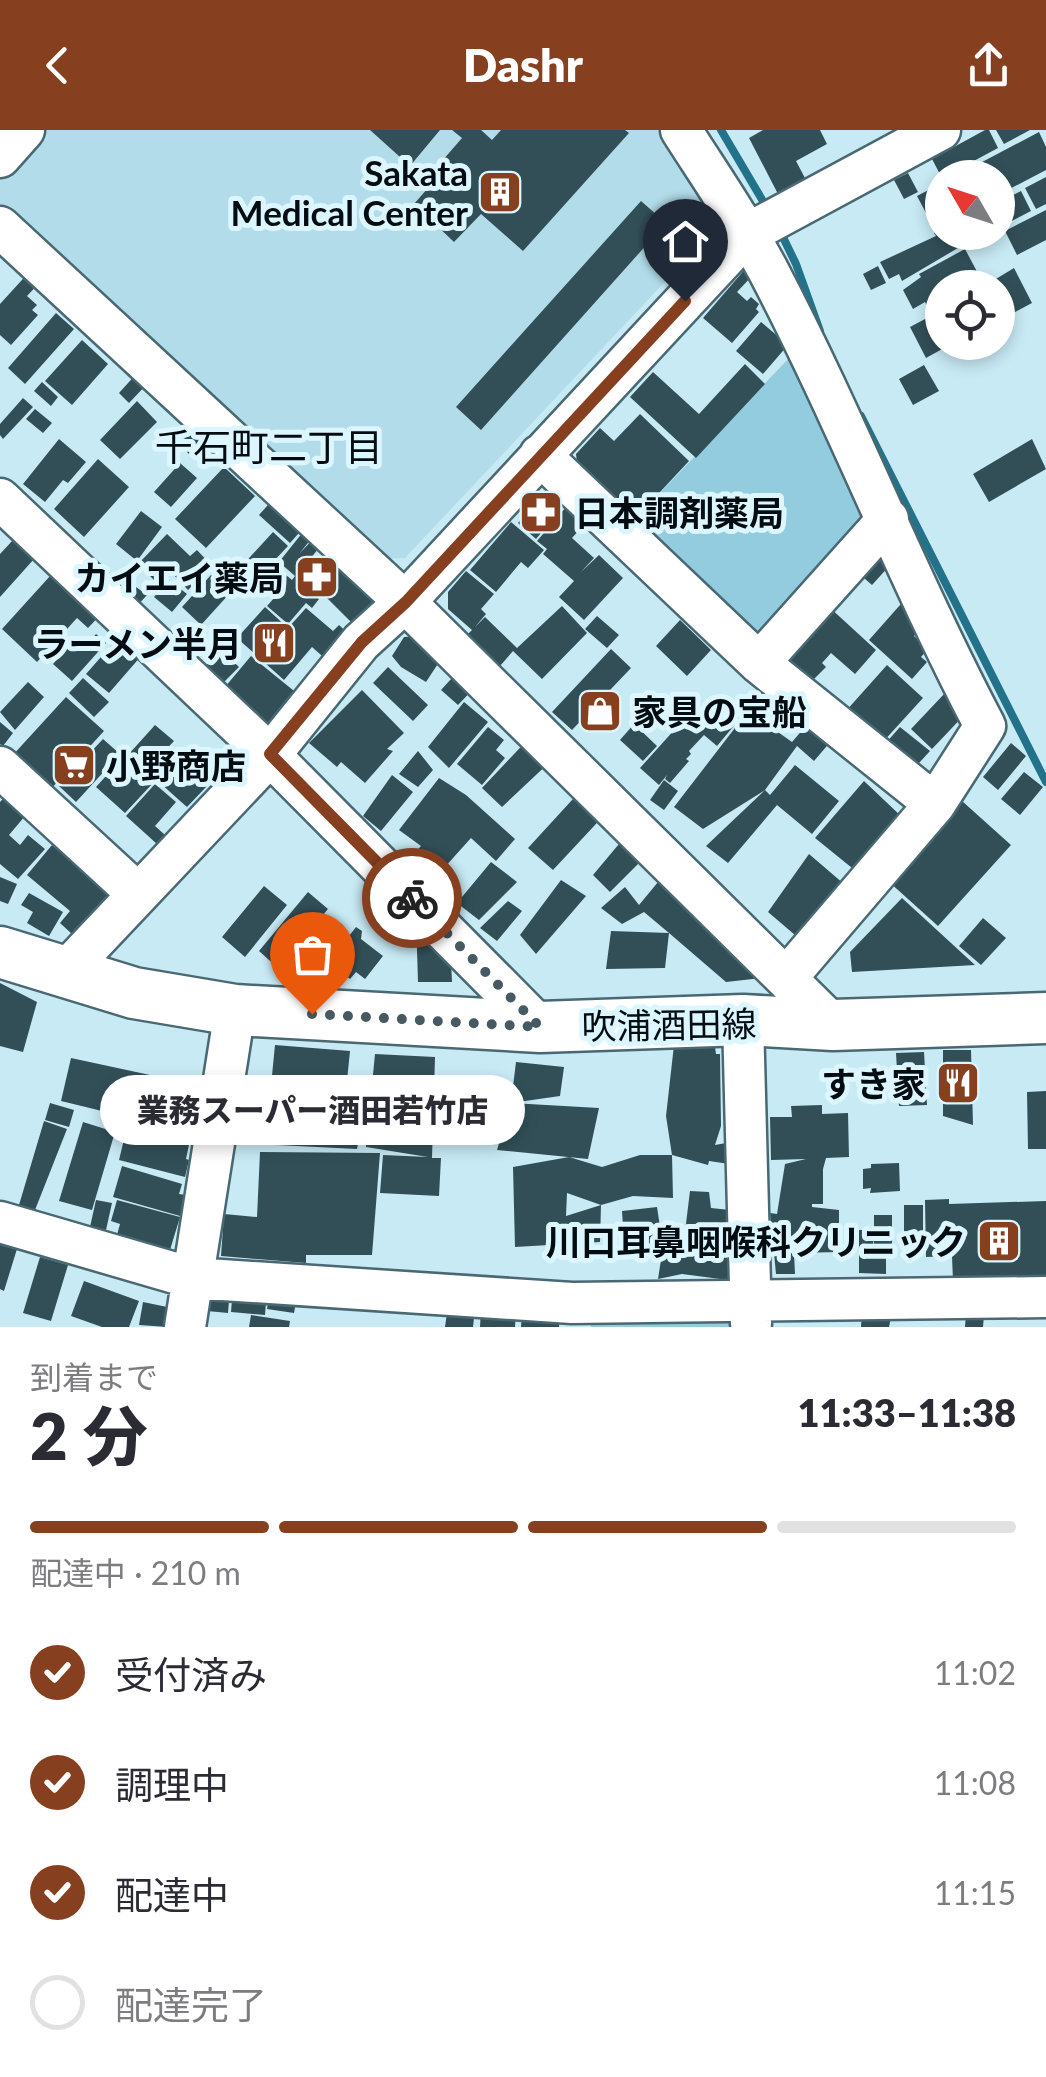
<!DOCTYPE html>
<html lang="ja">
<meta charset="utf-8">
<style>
:root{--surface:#fff;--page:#f7f7f7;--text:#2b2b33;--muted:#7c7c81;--line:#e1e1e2;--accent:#87401f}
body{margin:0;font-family:Lato,"Noto Sans JP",sans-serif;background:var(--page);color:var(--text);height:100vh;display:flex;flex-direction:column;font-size:38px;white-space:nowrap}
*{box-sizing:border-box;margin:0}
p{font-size:32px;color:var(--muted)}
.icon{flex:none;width:55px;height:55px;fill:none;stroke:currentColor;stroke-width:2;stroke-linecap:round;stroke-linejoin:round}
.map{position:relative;height:1197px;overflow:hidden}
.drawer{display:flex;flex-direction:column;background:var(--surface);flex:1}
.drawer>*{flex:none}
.needle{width:65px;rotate:309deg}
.tools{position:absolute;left:925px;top:30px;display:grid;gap:20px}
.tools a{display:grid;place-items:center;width:90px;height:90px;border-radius:50%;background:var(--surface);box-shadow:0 5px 15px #0003;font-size:50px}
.pin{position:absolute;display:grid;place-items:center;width:85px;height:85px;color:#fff;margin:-102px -42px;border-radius:50% 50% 50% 0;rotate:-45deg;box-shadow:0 0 10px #0007}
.pin .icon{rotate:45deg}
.courier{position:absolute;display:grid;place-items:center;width:100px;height:100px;margin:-50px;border:8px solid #87401f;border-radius:50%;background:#fff;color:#222;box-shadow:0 2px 12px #0007}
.bubble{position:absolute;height:70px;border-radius:35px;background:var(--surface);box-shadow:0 5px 15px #0003;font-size:32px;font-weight:800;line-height:70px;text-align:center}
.head em{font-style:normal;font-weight:800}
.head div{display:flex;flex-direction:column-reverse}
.head{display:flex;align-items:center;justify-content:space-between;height:170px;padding:0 30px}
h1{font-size:65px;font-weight:800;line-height:75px}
.bar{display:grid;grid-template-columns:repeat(4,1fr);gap:15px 10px;align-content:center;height:120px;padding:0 30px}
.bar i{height:12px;border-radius:8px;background:var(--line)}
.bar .selected{background:var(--accent)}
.bar p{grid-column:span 4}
ol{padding:0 30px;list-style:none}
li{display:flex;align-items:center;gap:30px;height:110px}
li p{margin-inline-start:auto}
li .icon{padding:10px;border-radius:50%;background:var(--accent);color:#fff;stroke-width:4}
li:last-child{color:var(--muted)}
li i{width:55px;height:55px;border:5px solid var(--line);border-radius:50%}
header{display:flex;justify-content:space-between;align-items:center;height:130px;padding:0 30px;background:var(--accent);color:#fff;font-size:45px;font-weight:800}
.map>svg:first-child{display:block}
.built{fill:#b3dcea}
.green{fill:#94ccdf}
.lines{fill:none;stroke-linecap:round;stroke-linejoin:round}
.stream{stroke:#227289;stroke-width:8}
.building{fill:#324f58;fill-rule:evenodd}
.minor-casing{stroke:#4a6872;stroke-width:45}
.major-casing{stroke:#4a6872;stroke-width:55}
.minor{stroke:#fff;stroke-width:40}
.major{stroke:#fff;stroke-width:50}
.done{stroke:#485a61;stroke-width:10;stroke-dasharray:0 18}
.route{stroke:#87401f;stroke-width:12}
.labels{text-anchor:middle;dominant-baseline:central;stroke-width:10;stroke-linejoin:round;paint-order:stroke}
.poi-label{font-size:35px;font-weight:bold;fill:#030d11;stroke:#dbf6ff;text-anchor:end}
.street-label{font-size:35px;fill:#030d11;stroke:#dbf6ff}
.neighbourhood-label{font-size:38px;fill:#030d11;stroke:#dbf6ff}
</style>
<header><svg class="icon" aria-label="back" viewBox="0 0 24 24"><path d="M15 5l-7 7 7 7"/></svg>Dashr<svg class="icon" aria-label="share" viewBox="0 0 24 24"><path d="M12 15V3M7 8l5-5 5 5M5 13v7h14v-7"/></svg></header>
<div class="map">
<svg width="1046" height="1197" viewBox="0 0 1046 1197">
<rect width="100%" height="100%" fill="#c8eaf5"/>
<!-- built -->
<path class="built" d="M 44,0 L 662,0 L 714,81 L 709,105 L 405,428 L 383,429 L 0,81 L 0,48 Z"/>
<!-- green -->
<path class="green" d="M 793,224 L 877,387 L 759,511 L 633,391 Z
M 592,1184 L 731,1186 L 731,1197 L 591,1197 Z"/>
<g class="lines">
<!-- stream -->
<path class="stream" d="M 721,0 L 767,78
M 779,99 L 796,134 L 820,201
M 861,286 L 1046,652"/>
</g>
<!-- building -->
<path class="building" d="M 370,0 L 440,0 L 410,36 Z
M 452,0 L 481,0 L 492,10 L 501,0 L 625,0 L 629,3 L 523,121 L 481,84 L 454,112 L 414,74 L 435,50 L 429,46 L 462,8 Z
M 763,0 L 820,0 L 827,14 L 796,31 L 806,50 L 778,64 L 749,8 Z
M 985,0 L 989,0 L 998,18 L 942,48 L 932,29 Z
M 996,0 L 1030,0 L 1004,14 Z
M 1039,2 L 1046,17 L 1046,40 L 998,65 L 998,48 L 952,48 Z
M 908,43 L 918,62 L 904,69 L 894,50 Z
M 1046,47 L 1046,74 L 1036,79 L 1025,58 Z
M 942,53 L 942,93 L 934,98 L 917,66 Z
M 1021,61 L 1031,81 L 998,98 L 998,73 Z
M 641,71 L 666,93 L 481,300 L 456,277 Z
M 1046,80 L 1046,110 L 1017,125 L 1005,101 Z
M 942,98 L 942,102 L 956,102 L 963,115 L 902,151 L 899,144 L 889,149 L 880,132 L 936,106 L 934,103 Z
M 965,119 L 982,151 L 971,158 L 942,158 L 942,173 L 928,177 L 925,172 L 913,179 L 903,160 L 921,147 L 919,144 Z
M 878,136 L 886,153 L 871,160 L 863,144 Z
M 746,138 L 753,145 L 737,162 L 747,171 L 751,167 L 759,174 L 756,179 L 759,182 L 732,213 L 703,188 Z
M 1014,138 L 1032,173 L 998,191 L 998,158 L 981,158 Z
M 31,140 L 42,150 L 27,166 L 37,175 L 32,180 L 38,185 L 11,215 L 0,205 L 0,174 Z
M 942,180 L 942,204 L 938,207 L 944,218 L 926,228 L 910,197 Z
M 56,183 L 74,199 L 25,254 L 8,238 Z
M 761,192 L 788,215 L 763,244 L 736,221 Z
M 82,210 L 108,234 L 72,275 L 45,251 Z
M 745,234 L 765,254 L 696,328 L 630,267 L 653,242 L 699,284 Z
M 924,235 L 939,261 L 913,275 L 899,249 Z
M 138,242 L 149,252 L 129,273 L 119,263 Z
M 42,252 L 58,267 L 51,276 L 34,261 Z
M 23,268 L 33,277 L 3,309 L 0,305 L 0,294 Z
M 137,271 L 157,292 L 120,329 L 100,310 Z
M 35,279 L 52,293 L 43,303 L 26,289 Z
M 640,284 L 689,331 L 633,391 L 578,342 L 576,324 L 600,298 L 614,311 Z
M 197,296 L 207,305 L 189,324 L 179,314 Z
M 59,309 L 86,332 L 68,353 L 63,350 L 45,372 L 23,354 Z
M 1032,309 L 1046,339 L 989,372 L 973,344 Z
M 98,329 L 129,357 L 84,407 L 54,379 Z
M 180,333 L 197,348 L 171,377 L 154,362 Z
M 224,337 L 255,366 L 206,418 L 175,389 Z
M 275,367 L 306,395 L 290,413 L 259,385 Z
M 540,367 L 558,383 L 536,409 L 518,393 Z
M 567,376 L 590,388 L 572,408 L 594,428 L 581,442 L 599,425 L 623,448 L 584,490 L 559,467 L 574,451 L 543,424 L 547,419 L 537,411 Z
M 141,381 L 162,397 L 137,431 L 116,414 Z
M 511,392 L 544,420 L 528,438 L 521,432 L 496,462 L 470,440 Z
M 307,397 L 315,404 L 299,424 L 316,406 L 323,413 L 310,429 L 329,446 L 314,464 L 319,469 L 312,478 L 306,473 L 288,494 L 267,476 L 283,458 L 278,454 L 286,445 L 292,450 L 295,446 L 279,432 Z
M 273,402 L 288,416 L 252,454 L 238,440 Z
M 167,404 L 190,426 L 197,420 L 212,436 L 188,460 L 172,443 L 160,456 L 138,434 Z
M 885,408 L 901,423 L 872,455 L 856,441 Z
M 13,410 L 34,429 L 0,467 L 0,424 Z
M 60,435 L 107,478 L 88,498 L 77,488 L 37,532 L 2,499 Z
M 342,435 L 375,468 L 353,494 L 322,463 Z
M 466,441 L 494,464 L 481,479 L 486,484 L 475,497 L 485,487 L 517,518 L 562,476 L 587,503 L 542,549 L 513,521 L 500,536 L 468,504 L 472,500 L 448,479 L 448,462 Z
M 211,445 L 230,463 L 201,495 L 182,477 Z
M 169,450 L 187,464 L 172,482 L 154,467 Z
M 132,454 L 147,465 L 137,476 L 123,465 Z
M 908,466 L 923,496 L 914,506 L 928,519 L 921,527 L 927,532 L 912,549 L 869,510 Z
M 828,476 L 876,520 L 855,544 L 831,523 L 822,533 L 826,537 L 813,550 L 785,525 Z
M 265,477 L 288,498 L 306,478 L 333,501 L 339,495 L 353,508 L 330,533 L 312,517 L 284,550 L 237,508 Z
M 597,486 L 619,505 L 607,518 L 585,499 Z
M 680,490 L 711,520 L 687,546 L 656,516 Z
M 96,504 L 106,513 L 72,551 L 53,534 L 78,506 L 88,514 Z
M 424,506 L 447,520 L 426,552 L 401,537 L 392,526 L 404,507 Z
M 115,511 L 131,525 L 136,519 L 142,525 L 109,563 L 86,544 Z
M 611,519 L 631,538 L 572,600 L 552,582 Z
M 221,520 L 239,537 L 220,556 L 203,539 Z
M 251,526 L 299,565 L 265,596 L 225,557 Z
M 887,535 L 923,568 L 881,614 L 845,582 Z
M 388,537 L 428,575 L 413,591 L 373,553 Z
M 462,537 L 479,553 L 458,575 L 441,560 Z
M 83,548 L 109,572 L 94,587 L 69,563 Z
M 28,552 L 44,567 L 15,600 L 0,582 Z
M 362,560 L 404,603 L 387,619 L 393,621 L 365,653 L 341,632 L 337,637 L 309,613 Z
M 776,562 L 795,578 L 782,594 L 763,578 Z
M 946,562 L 968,581 L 932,619 L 911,599 Z
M 721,566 L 743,585 L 717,616 L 704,605 L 689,621 L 691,624 L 686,629 L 689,631 L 670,653 L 665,649 L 667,645 L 659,655 L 640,638 L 685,588 L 695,597 Z
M 66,567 L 104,601 L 50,660 L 12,626 Z
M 464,572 L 488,592 L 449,638 L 428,617 Z
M 748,581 L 792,612 L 811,590 L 832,610 L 814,631 L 797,616 L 765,660 L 770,665 L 795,635 L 839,671 L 812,704 L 777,675 L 728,733 L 706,716 L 765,660 L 703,699 L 674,677 Z
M 0,592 L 13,603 L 3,616 L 0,614 Z
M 634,594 L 657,616 L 643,631 L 620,610 Z
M 155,595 L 174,611 L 160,626 L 171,636 L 157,651 L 128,625 Z
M 488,597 L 504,610 L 496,620 L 505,628 L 482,655 L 457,634 Z
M 900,597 L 930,621 L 909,644 L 884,615 Z
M 532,605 L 553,629 L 502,677 L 482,658 Z
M 103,609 L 120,624 L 76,672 L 59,656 Z
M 1011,613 L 1026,626 L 998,660 L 983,647 Z
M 418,621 L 433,640 L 418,657 L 399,644 Z
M 125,625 L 154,652 L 125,683 L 96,657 Z
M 180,629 L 208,655 L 187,677 L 179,670 L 183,666 L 179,670 L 159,652 Z
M 1024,642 L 1043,657 L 1020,685 L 1001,669 Z
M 392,645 L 413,662 L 381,701 L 363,686 Z
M 439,648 L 466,665 L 515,709 L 496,731 L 471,708 L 435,748 L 412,726 L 421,716 L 399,700 Z
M 664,650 L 678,661 L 664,680 L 650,670 Z
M 864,651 L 902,687 L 857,742 L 815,708 Z
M 155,654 L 176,672 L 155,696 L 165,705 L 157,714 L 126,686 Z
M 583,658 L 608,681 L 553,740 L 528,718 Z
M 11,660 L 25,686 L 9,705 L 20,715 L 28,705 L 45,719 L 18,749 L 0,734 L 0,672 Z
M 962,671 L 1011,715 L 938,796 L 888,751 Z
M 629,702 L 648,724 L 610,762 L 593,745 Z
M 52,715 L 112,766 L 89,793 L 72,804 L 60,793 L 70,781 L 27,745 Z
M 809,724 L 844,754 L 795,805 L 768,782 Z
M 491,732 L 517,752 L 479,790 L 457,773 Z
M 673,734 L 770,847 L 726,852 L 669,803 L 665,838 L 606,839 L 611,801 L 669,803 L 644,782 L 622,794 L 601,778 L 625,757 L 639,775 Z
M 0,747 L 17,754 L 8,774 L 0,771 Z
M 561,750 L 586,766 L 536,824 L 520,805 Z
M 264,756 L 287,775 L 245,827 L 222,807 Z
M 308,762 L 328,779 L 278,838 L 259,821 Z
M 29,763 L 63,782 L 49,806 L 27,793 L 33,782 L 21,775 Z
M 902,768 L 975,835 L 852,842 L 850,822 Z
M 508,771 L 522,781 L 497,811 L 480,798 Z
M 416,788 L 451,831 L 452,852 L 418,852 Z
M 983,788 L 1006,808 L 981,835 L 959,816 Z
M 356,797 L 362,801 L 361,809 L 383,826 L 365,849 L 356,842 L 350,849 L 329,832 Z
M 0,853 L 37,872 L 23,922 L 0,916 Z
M 275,915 L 350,921 L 345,970 L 366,971 L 357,1019 L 257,1014 L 265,972 L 270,966 Z
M 674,915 L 715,917 L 716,924 L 720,924 L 721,996 L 715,1015 L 737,1011 L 736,1035 L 709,1031 L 708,1035 L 672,1025 L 673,1068 L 633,1066 L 601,1075 L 600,1112 L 515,1117 L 513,1037 L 569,1027 L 602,1037 L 640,1025 L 672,1025 L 666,986 ZM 567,1063 L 601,1075 L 566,1086 Z
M 943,920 L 971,920 L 973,995 L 943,986 Z
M 924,922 L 927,975 L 899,976 L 896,923 Z
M 375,924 L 435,927 L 432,1028 L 441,1028 L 439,1066 L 380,1063 L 383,1025 L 428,1027 L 366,1017 Z
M 71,928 L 150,945 L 139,990 L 61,971 Z
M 516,932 L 564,937 L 560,966 L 511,973 L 599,978 L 588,1029 L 497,1020 L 511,973 Z
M 1046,961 L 1046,1019 L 1028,1019 L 1027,962 Z
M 50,973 L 74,980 L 69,997 L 45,990 Z
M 822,975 L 822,984 L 848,983 L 849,1027 L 826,1028 L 823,1039 L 823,1074 L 812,1074 L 812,1077 L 839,1080 L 839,1122 L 794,1123 L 795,1144 L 776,1144 L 774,1123 L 764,1123 L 772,1100 L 770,1083 L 777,1084 L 785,1034 L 806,1029 L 771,1030 L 770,987 L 792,987 L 791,976 Z
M 129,989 L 188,1004 L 190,1010 L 186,1029 L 189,1030 L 185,1047 L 119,1030 Z
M 44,991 L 67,999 L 35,1080 L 19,1075 Z
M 83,992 L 115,1002 L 92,1080 L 59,1071 Z
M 260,1022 L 380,1023 L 372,1125 L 306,1125 L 306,1133 L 221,1126 L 224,1084 L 257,1087 Z
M 899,1033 L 900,1061 L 870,1063 L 871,1058 L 863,1059 L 863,1039 L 871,1038 L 871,1034 Z
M 122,1036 L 182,1054 L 179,1064 L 186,1065 L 180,1086 L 113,1067 Z
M 690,1061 L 709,1062 L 711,1078 L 730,1080 L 728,1150 L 682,1144 L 658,1149 L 663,1117 L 683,1118 Z
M 949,1069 L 949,1074 L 1046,1071 L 1046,1148 L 953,1151 L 952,1126 L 926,1127 L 925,1070 Z
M 96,1070 L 112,1073 L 106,1100 L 90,1097 Z
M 117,1070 L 180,1087 L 170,1120 L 117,1105 L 120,1094 L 111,1091 Z
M 904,1075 L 923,1075 L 923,1116 L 904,1117 Z
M 657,1077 L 663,1117 L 624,1112 L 622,1081 Z
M 874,1085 L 892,1085 L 892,1116 L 874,1116 L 873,1104 L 873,1119 L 886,1119 L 886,1144 L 859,1143 L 859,1100 L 874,1100 Z
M 0,1099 L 21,1106 L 4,1161 L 0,1159 Z
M 40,1127 L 68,1135 L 51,1191 L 23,1183 Z
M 84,1151 L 139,1171 L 129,1197 L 102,1197 L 71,1186 Z
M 271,1156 L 298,1161 L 294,1183 L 267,1179 Z
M 233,1157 L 267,1160 L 265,1185 L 231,1182 Z
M 209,1158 L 230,1159 L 228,1183 L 207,1181 Z
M 143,1172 L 172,1178 L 168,1197 L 139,1195 Z
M 448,1176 L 475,1179 L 473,1197 L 445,1197 Z
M 893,1177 L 889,1197 L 861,1197 L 862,1180 Z
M 481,1179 L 516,1180 L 515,1197 L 480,1197 Z
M 522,1181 L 560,1184 L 559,1197 L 521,1197 Z
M 966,1183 L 984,1185 L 983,1197 L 965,1197 Z
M 251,1185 L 290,1191 L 289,1197 L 249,1197 Z"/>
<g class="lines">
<!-- minor casing -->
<g class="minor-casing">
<path id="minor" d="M 681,0 C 711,47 743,93 769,142 C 847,291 907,448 985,596 L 935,674 L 788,846
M 0,27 L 24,0
M 0,97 L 405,472 L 833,895
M 540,325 L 759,533 L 935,674
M 0,369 L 270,625 L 540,897
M 759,533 L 888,389
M 0,637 L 138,764
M 65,842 L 270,625 L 361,512 L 405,472 L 747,104 L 940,0
M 743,890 L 751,1193
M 0,1092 L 192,1148 L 572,1173 L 1046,1167
M 185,1197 L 235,880"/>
</g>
<!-- major casing -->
<g class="major-casing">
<path id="major" d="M 0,822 L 134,863 L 235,880 L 540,897 L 743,890 L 833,895 L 1046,888"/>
</g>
<!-- minor -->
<use href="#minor" class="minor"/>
<!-- major -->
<use href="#major" class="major"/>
</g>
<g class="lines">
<!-- done -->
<path class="done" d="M 312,884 L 540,897 L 412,768"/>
<!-- route -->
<path class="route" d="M 412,768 L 270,624 L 362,512 L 406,472 L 685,171"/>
</g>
<!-- icons -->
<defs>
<g id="building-square" transform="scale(2.25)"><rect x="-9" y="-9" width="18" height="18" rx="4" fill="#87401f" stroke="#dbf6ff"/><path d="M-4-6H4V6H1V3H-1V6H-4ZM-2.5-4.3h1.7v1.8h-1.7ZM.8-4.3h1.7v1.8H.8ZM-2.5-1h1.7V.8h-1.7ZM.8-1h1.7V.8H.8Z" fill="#fff"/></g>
<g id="pharmacy-square" transform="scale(2.25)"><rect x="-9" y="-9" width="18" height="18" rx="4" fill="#87401f" stroke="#dbf6ff"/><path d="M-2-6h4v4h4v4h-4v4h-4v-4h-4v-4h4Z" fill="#fff"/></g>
<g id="restaurant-square" transform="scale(2.25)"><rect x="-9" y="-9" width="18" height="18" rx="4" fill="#87401f" stroke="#dbf6ff"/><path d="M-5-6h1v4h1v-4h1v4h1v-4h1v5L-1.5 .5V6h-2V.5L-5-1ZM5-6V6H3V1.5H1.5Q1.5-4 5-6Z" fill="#fff"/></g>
<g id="shop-square" transform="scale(2.25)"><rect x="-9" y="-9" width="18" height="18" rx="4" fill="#87401f" stroke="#dbf6ff"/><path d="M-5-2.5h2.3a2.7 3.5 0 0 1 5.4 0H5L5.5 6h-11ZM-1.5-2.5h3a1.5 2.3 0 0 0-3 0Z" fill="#fff"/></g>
<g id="supermarket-square" transform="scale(2.25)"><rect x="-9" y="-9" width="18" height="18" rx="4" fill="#87401f" stroke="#dbf6ff"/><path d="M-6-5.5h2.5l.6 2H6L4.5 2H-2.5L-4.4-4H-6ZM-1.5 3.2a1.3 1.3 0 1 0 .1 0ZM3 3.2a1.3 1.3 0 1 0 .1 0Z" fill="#fff"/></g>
</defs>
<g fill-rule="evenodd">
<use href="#building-square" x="500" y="62"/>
<use href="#pharmacy-square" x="541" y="382"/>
<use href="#pharmacy-square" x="317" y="447"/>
<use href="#restaurant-square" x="274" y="513"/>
<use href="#shop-square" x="600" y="581"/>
<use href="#supermarket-square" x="74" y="635"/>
<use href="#restaurant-square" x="958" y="953"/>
<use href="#building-square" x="999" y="1111"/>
</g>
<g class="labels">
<!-- poi labels -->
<g class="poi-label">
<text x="468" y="42">Sakata<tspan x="468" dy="40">Medical Center</tspan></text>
<text x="574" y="382" text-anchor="start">日本調剤薬局</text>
<text x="284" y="447">カイエイ薬局</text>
<text x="242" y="513">ラーメン半月</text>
<text x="632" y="581" text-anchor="start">家具の宝船</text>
<text x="106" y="635" text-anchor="start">小野商店</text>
<text x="926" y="953">すき家</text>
<text x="966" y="1111">川口耳鼻咽喉科クリニック</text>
</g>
<!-- street labels -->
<g class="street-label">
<text transform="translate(669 894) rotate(-1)">吹浦酒田線</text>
</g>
<!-- neighbourhood labels -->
<g class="neighbourhood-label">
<text x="269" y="316">千石町二丁目</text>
</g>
</g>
</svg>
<div class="tools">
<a><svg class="needle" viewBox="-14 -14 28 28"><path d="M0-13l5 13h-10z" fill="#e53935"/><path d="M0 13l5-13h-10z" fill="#7c7c81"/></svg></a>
<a><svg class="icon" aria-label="locate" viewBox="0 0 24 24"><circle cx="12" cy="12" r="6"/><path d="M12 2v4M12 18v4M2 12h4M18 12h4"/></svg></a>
</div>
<div class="pin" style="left:312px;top:884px;background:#ea580c"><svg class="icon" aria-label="bag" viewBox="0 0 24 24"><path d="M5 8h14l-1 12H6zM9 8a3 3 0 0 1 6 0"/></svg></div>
<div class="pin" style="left:685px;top:171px;background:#1f2937"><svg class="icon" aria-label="home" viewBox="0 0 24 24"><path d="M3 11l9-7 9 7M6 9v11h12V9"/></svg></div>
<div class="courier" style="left:412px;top:768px"><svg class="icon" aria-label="bike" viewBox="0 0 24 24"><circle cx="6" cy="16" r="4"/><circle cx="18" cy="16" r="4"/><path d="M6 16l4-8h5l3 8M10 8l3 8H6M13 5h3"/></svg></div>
<div class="bubble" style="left:100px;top:945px;width:425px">業務スーパー酒田若竹店</div>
</div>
<section class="drawer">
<div class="head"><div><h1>2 分</h1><p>到着まで</p></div><em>11:33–11:38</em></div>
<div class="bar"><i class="selected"></i><i class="selected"></i><i class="selected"></i><i></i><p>配達中 · 210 m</p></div>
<ol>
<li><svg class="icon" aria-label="check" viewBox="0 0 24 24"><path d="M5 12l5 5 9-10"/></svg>受付済み<p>11:02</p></li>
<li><svg class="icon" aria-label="check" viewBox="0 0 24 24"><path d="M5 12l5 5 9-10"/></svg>調理中<p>11:08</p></li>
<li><svg class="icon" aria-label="check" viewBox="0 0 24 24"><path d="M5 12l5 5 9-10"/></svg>配達中<p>11:15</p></li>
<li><i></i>配達完了</li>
</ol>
</section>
